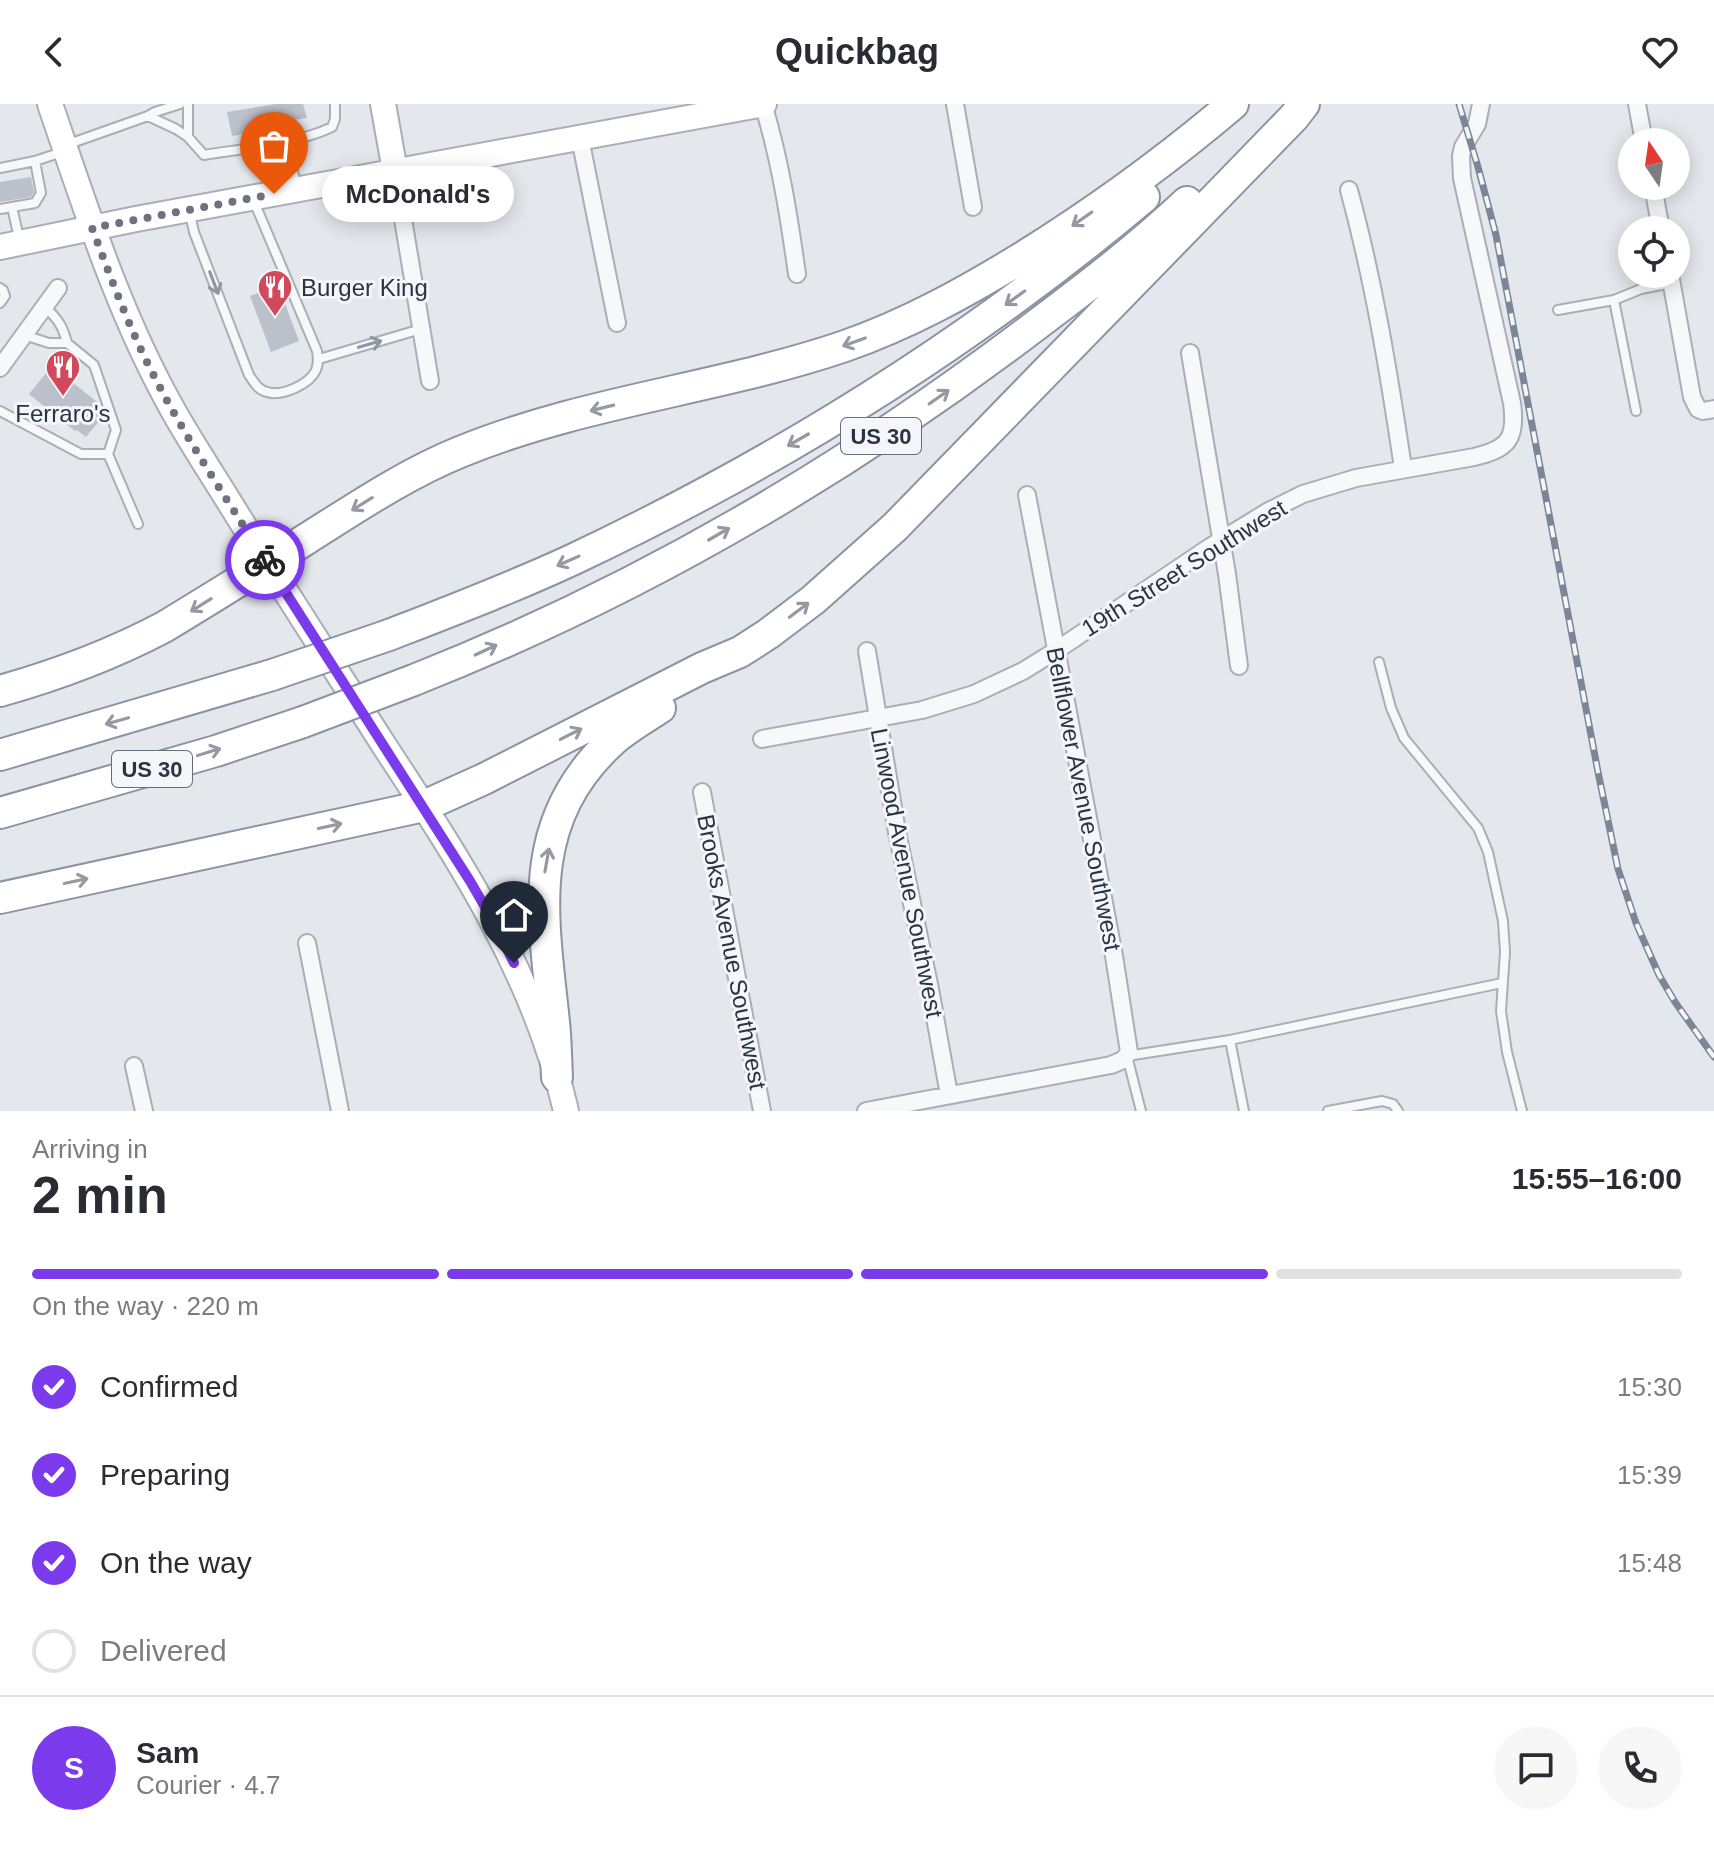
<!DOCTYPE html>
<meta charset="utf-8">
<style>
:root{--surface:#fff;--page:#f7f7f7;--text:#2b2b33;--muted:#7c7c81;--line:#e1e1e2;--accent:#7c3aed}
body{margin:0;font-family:Helvetica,sans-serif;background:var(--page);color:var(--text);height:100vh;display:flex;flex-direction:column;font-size:30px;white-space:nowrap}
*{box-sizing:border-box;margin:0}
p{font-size:26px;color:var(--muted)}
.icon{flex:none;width:44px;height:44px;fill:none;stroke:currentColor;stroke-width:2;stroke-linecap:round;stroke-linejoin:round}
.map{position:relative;height:1007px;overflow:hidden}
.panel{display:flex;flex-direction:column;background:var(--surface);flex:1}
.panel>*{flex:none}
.needle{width:52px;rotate:347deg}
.controls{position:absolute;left:1618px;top:24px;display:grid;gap:16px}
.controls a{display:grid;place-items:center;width:72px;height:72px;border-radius:50%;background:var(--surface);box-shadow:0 4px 20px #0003;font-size:40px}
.pin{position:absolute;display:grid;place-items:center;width:68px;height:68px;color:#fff;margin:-82px -34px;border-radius:50% 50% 50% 0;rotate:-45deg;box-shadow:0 0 8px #0007}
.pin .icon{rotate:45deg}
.courier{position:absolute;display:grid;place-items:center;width:80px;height:80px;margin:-40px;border:6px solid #7c3aed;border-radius:50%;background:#fff;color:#222;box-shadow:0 2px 10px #0007}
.bubble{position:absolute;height:56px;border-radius:28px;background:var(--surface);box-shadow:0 4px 20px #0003;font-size:26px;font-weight:600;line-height:56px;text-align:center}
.headline em{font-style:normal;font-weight:600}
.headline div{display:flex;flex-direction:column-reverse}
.headline{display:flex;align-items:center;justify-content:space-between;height:136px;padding:0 32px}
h1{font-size:52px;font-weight:600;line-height:60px}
.bar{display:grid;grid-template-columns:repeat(4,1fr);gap:12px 8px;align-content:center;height:96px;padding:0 32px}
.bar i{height:10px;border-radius:6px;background:var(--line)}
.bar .active{background:var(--accent)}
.bar p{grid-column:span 4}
.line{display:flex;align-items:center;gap:20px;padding:0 32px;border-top:2px solid var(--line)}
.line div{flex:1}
.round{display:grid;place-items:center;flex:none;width:84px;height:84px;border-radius:42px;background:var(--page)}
ol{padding:0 32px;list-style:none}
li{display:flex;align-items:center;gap:24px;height:88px}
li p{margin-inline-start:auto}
li .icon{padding:8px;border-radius:50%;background:var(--accent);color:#fff;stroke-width:4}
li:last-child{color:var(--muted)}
li i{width:44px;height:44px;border:4px solid var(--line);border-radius:50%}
header{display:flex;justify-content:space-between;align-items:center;height:104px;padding:0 32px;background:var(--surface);font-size:36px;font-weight:600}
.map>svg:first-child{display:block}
.building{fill:#bbc0ca}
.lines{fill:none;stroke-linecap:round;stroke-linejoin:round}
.lane-casing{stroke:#a9aeb7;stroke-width:12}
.street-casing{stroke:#a9aeb7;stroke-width:20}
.secondary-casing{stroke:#a9aeb7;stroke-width:28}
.highway-casing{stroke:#8b94a3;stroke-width:34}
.lane{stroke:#f7f8fa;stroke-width:8}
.street{stroke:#f7f8fa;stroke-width:16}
.secondary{stroke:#fff;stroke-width:24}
.highway{stroke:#fff;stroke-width:30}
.rail-casing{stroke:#7d8696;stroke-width:7}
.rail{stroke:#f4f6f9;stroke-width:4;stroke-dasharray:12;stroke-linecap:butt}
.highway-bridge-casing{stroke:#8b94a3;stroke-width:34;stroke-linecap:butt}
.highway-bridge{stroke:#fff;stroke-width:30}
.oneway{stroke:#959aa2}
.oneway2{stroke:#9196a0}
.done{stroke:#6c737f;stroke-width:8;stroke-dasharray:0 14.4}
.route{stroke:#7c3aed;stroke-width:10}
.labels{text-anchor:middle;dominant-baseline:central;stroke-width:6;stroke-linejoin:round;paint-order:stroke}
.shield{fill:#f4f6f9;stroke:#676e7b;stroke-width:2}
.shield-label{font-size:22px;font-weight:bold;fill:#2b3445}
.poi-label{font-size:24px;fill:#2b3445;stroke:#f4f6f9;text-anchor:start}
.street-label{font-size:24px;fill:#2b3445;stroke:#f4f6f9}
</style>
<header><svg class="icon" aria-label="back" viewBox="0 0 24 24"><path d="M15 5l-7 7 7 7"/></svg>Quickbag<svg class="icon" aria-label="heart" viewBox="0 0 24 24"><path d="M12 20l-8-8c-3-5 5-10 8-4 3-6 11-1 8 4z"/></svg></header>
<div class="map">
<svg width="1714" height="1007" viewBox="0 0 1714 1007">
<rect width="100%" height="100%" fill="#e4e7ec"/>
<!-- building -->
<path class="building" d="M 276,0 L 303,0 L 307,14 L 279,18 L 281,24 L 232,32 L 227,8 Z
M 31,73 L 34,88 L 31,93 L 0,98 L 0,78 Z
M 278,181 L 299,237 L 271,248 L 250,192 Z
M 52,262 L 97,298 L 94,300 L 100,305 L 98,308 L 103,312 L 86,333 L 77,326 L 75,327 L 29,290 Z"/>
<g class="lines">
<!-- lane casing -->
<g class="lane-casing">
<path id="lane" d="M 180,0 L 155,8 L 148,12 L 176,25 L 188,33 L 204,51 C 241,45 300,39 332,23 L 335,15 L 335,0
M 188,33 L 188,0
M 286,36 L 297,85
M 66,41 L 148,12
M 0,64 L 35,57 L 62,48
M 12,103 L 35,99 L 41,89 L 35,57
M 0,105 L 12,103 L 19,134
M 190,110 L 194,128 L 249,271 C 254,278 258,286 267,288 C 282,293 310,280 316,266 C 319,259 318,253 317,247 L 253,95
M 0,184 L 3,186 L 5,192 L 0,199
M 1614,196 L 1636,307
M 45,203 C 57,214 63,222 67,239
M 1558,206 L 1614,196 L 1641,185 L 1671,179
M 319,255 L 421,225
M 0,307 L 81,350 L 108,350 L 116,326 L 94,261 L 67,239 L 49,239 L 24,231
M 108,350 L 138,420
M 1379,558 L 1391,604 L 1404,634 L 1478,724 L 1488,748 L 1503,817 L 1505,848 L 1501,907 L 1507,948 L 1522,1007
M 1230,936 L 1502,879
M 1141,1007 L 1127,952 L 1230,936 L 1244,1007
M 1328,1007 L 1382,997 L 1393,1000 L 1398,1007"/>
</g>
<!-- street casing -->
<g class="street-casing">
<path id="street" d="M 763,0 C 780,55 789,113 797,170
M 955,0 L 973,103
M 1637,0 L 1644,38
M 580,34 L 617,219
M 395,67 L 430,277
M 1653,82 L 1661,126
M 1349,86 C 1374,178 1389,270 1403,364
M 1670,170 L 1692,293 L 1698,305 L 1703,307 L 1714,305
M 1190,249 L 1227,470 L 1239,562
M 0,264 L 58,184
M 867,547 L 897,728 L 930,885 L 949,991
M 762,635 L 922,606 L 974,590 L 1023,567 L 1057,546 L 1210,443 L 1267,408 L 1303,390 L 1356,374 L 1474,353 C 1508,345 1517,335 1512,299 L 1462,74 L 1461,52 L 1463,43 L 1477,20 L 1481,0
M 702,688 L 762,1007
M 307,839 L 340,1007
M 134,962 L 144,1007
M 866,1007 L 1111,961 L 1123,956 L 1129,948 L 1114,852 L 1027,391"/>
</g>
<!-- secondary casing -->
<g class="secondary-casing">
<path id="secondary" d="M 50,0 C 86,105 119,211 174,308 C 191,338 210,367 228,396 C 280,480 334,563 387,646 C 462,760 535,872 566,1007
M 383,0 L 395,67
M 0,143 L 136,115 L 764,0"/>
</g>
<!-- highway casing -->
<g class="highway-casing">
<path id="highway" d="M 389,531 C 451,507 514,483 574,455 C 777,359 972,238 1144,93
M 414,576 C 632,490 836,372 1023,231 C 1079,189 1136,146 1187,98
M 0,587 C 57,571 111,551 164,523 C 212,494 260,464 308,434 C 357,403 406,370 460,348 C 584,297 719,285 845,242 C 908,220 966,188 1023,153 C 1097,107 1167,56 1233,0
M 0,651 L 272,571
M 0,709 L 216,647 L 303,618
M 0,794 L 424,702 L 484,675 L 702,564 L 740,548 L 768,530 L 813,496 L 895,423 L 1227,82 L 1294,13 L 1304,0
M 557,973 C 556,954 556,936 554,918 C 543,813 524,720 610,639 C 625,625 643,615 660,604"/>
</g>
<!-- lane -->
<use href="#lane" class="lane"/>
<!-- street -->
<use href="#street" class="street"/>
<!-- secondary -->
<use href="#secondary" class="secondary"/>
<!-- highway -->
<use href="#highway" class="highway"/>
<!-- rail casing -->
<g class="rail-casing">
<path id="rail" d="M 1459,0 L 1478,63 L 1496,131 L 1598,668 L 1618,765 L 1636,819 L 1659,871 L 1675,898 L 1714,953"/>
</g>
<!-- rail -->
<use href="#rail" class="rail"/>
<!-- highway-bridge casing -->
<g class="highway-bridge-casing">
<path id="highway-bridge" d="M 272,571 L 389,531
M 303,618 L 414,576"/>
</g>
<!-- highway-bridge -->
<use href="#highway-bridge" class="highway-bridge"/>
</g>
<!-- one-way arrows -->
<defs><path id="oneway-shaft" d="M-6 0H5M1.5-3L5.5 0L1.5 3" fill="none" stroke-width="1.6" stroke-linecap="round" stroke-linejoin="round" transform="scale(2)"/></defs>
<g class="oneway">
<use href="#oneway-shaft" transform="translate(1082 115) rotate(145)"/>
<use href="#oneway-shaft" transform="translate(1015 194) rotate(144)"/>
<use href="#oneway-shaft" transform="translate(854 238) rotate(160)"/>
<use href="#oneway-shaft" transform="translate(939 293) rotate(-35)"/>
<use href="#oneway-shaft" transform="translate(602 304) rotate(166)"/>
<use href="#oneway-shaft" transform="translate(798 336) rotate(150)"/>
<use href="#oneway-shaft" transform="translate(362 400) rotate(148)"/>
<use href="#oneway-shaft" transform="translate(719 430) rotate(-30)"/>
<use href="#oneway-shaft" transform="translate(568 457) rotate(156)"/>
<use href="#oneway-shaft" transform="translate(201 501) rotate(148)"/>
<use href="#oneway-shaft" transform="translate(799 506) rotate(-37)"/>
<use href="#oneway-shaft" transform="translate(486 546) rotate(-25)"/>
<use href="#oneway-shaft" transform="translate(117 617) rotate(164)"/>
<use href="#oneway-shaft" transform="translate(571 630) rotate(-27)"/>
<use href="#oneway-shaft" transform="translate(209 648) rotate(-17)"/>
<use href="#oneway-shaft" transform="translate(330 722) rotate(-12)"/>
<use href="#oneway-shaft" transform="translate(547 756) rotate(-80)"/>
<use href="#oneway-shaft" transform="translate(76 777) rotate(-12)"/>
</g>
<g class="oneway2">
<use href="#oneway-shaft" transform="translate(214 179) rotate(69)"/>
<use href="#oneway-shaft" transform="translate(370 240) rotate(-16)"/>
</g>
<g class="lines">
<!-- done -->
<path class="done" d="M 265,456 C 227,395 186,335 154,272 C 129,224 111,174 92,124 L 274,90"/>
<!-- route -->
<path class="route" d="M 265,456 L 470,777 L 492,815 L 514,859"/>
</g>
<!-- icons -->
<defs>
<g id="restaurant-pin" transform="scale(1.8)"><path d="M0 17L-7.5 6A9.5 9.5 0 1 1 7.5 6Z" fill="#d1495b" stroke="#f4f6f9"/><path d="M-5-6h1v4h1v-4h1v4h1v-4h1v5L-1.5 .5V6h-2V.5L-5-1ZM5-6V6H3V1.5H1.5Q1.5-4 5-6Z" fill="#fff"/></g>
</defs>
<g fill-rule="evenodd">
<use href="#restaurant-pin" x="275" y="183"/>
<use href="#restaurant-pin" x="63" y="263"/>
</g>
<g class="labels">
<!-- shield labels -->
<g class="shield">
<rect x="841" y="314" width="80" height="36" rx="6"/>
<rect x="112" y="647" width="80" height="36" rx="6"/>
</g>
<g class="shield-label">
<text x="881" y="332">US 30</text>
<text x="152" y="665">US 30</text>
</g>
<!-- poi labels -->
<g class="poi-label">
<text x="301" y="183">Burger King</text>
<text x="63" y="309" text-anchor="middle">Ferraro's</text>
</g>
<!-- street labels -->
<g class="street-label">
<text transform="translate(1184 464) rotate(-32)">19th Street Southwest</text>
<text transform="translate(1084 695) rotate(79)">Bellflower Avenue Southwest</text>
<text transform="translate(907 769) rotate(79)">Linwood Avenue Southwest</text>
<text transform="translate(732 848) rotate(79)">Brooks Avenue Southwest</text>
</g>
</g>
</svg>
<div class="controls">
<a><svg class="needle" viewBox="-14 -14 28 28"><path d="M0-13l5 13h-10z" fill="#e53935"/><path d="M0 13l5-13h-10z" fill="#7c7c81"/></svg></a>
<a><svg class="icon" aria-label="locate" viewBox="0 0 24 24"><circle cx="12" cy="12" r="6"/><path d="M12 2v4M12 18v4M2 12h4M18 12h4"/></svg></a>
</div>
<div class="pin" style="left:274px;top:90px;background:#ea580c"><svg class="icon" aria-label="bag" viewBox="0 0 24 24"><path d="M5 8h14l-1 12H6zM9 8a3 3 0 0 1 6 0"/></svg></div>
<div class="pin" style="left:514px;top:859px;background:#1f2937"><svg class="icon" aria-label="home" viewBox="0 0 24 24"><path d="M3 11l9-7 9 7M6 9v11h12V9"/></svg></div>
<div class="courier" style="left:265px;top:456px"><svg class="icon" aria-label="bike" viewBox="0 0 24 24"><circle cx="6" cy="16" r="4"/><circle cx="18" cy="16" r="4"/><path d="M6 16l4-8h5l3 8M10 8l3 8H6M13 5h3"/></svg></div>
<div class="bubble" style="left:322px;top:62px;width:192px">McDonald's</div>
</div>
<section class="panel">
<div class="headline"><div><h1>2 min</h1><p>Arriving in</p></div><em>15:55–16:00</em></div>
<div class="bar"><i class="active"></i><i class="active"></i><i class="active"></i><i></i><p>On the way · 220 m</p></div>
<ol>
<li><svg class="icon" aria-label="check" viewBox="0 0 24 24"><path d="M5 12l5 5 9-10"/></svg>Confirmed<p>15:30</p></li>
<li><svg class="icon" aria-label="check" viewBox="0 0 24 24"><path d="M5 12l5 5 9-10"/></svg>Preparing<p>15:39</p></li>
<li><svg class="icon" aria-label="check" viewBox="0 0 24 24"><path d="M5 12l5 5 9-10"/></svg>On the way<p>15:48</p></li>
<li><i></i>Delivered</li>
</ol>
<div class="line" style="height:144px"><b class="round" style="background:var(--accent);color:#fff">S</b><div><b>Sam</b><p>Courier · 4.7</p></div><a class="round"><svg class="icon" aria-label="chat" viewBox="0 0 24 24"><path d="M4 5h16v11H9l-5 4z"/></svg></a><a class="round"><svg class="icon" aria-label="phone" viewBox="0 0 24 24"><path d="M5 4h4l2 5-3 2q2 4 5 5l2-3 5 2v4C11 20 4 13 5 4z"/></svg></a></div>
</section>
